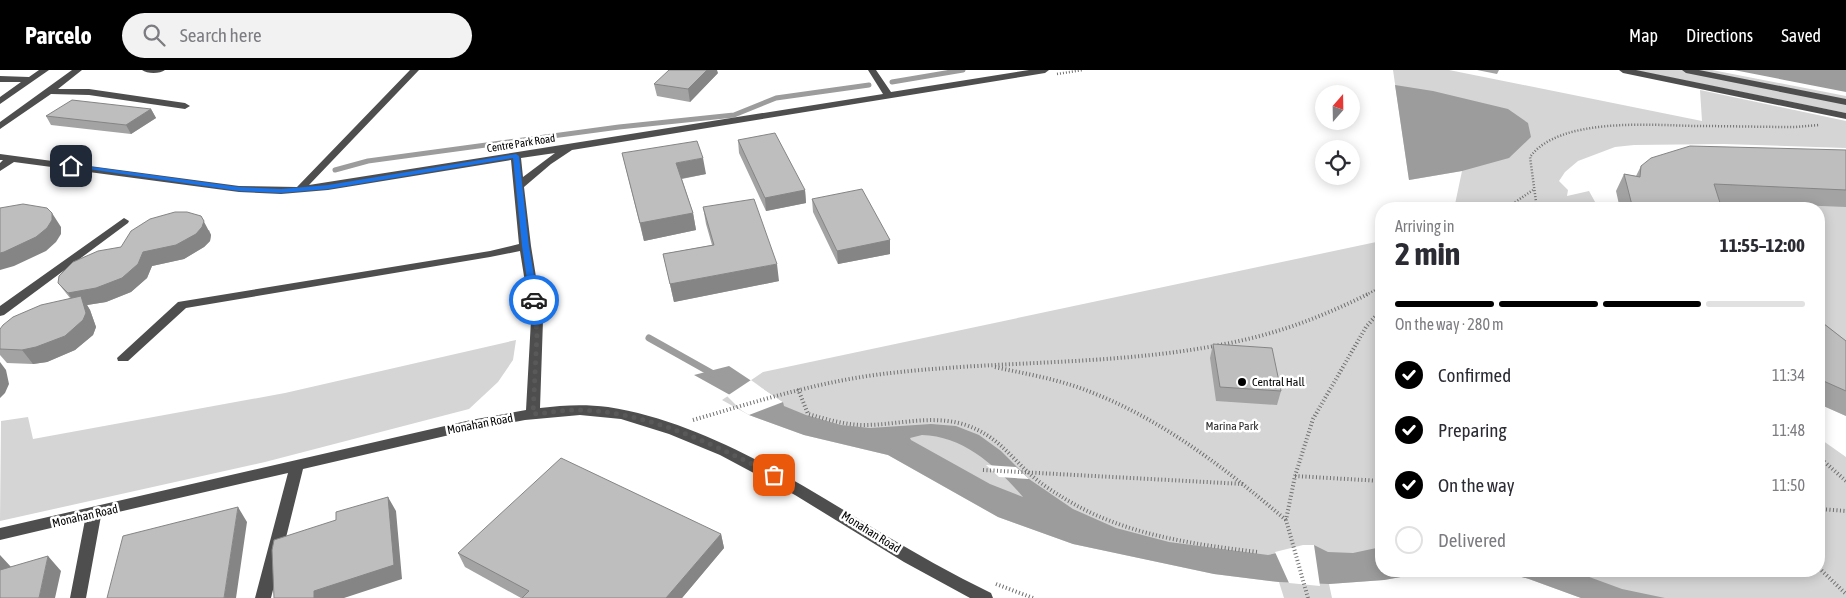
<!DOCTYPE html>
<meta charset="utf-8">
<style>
:root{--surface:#fff;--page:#f2f2f3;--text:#2b2b33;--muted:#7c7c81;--line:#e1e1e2;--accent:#000}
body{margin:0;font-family:"Asap Condensed",sans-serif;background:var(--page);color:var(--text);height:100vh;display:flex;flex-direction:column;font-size:19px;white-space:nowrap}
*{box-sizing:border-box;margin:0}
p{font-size:16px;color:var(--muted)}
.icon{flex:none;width:28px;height:28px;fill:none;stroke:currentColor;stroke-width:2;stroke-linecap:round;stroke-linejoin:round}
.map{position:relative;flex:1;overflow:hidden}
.details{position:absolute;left:1375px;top:132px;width:450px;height:375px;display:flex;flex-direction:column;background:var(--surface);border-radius:20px;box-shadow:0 2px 12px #0003}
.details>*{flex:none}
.needle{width:32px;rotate:20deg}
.tools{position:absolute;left:1315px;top:15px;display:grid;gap:10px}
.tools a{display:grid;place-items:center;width:45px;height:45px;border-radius:50%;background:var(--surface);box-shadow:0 2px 12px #0003;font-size:25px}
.pin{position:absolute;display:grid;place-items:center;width:42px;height:42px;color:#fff;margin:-21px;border-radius:10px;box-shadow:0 2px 8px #0006}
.courier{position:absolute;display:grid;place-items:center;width:50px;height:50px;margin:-25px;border:4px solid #1a73e8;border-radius:50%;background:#fff;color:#222;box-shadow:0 1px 6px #0007}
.headline em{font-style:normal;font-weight:700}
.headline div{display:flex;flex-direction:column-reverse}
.headline{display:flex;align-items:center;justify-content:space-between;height:85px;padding:0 20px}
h1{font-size:32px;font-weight:700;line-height:38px}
.bar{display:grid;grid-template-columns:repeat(4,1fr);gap:8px 5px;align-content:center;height:60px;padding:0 20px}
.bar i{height:6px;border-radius:4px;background:var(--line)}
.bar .selected{background:var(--accent)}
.bar p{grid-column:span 4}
ol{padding:0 20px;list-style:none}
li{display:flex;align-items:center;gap:15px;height:55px}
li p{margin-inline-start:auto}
li .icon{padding:5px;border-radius:50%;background:var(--accent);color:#fff;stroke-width:4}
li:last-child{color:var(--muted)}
li i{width:28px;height:28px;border:2px solid var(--line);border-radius:50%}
header{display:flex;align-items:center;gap:30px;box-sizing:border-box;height:70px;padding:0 25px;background:var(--accent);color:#fff}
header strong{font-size:24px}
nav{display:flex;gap:28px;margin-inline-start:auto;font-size:18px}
.search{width:350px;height:45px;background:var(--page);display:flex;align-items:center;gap:12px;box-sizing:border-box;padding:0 18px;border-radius:28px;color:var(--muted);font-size:19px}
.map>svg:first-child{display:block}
.green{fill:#d5d5d5}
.water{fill:#9c9c9c;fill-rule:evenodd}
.pier{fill:#fff}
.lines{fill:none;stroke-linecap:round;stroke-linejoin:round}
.stream-far1{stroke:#9c9c9c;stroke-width:5}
.stream{stroke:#9c9c9c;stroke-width:7}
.path-far1{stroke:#707070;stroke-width:2.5;stroke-dasharray:1 2;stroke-linecap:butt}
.path{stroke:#707070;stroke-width:4;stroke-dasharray:1 2.5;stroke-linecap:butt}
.minor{fill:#4e4e4e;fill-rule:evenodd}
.wall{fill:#a3a3a3}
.shaded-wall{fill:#858585}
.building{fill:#bebebe;stroke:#858585}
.route{fill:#1a73e8}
.done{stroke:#595959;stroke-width:5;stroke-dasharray:0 9}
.poi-dot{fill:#000;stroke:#fff;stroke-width:2}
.labels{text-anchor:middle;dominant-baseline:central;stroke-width:5;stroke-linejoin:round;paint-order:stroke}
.far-street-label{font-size:11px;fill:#000;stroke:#fff}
.poi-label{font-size:12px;fill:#000;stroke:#fff;text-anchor:start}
.street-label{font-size:12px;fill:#000;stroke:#fff}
.park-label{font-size:12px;fill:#2c2c2c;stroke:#fff}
</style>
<header>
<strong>Parcelo</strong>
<div class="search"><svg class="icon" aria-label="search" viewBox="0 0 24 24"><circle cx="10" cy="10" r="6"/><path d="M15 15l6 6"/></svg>Search here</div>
<nav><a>Map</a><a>Directions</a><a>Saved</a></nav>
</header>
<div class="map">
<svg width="1846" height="528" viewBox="0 0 1846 528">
<rect width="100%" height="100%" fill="#fff"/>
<!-- green -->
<path class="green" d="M 1393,0 L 1449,0 L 1702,51 L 1700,20 L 1846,51 L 1846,78 L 1724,74 L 1634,75 L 1615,77 L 1578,91 L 1565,102 L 1559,111 L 1568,120 L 1567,126 L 1589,121 L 1599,139 L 1454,139 L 1462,101 L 1409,110 Z
M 1633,0 L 1712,0 L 1846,26 L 1846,43 Z
M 1846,96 L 1846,346 L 1819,334 L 1819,139 L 1620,139 Z
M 1381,171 L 1381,501 L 1434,501 L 1384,510 L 1329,514 L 1332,528 L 1284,528 L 1279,512 L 1214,504 L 1073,474 L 998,447 L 888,385 L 804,365 L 749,345 L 722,330 L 763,302 Z
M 516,270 L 513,290 L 498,312 L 469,339 L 265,392 L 0,451 L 1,351 L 28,347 L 33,369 L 285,323 Z
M 1819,368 L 1846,387 L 1846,528 L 1581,528 L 1529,509 L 1500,501 L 1819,501 Z"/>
<!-- water -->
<path class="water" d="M 1734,0 L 1846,0 L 1846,22 Z
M 1395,15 L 1433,21 L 1508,39 L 1528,53 L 1531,67 L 1509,88 L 1462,101 L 1409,110 Z
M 729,296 L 783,332 L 784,336 L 806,345 L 841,355 L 870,358 L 931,354 L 956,356 L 979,365 L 1001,381 L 1029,409 L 1073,439 L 1116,458 L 1169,472 L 1268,485 L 1314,475 L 1328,482 L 1353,483 L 1381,477 L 1381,501 L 1434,501 L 1384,510 L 1329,514 L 1279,512 L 1214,504 L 1073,474 L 998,447 L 888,385 L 804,365 L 749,345 L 730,325 L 694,305 ZM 922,365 C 964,366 997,397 1023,427 L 990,414 L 911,370 L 910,368 Z
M 1500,501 L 1573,501 L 1622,519 L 1665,528 L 1581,528 L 1529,509 Z"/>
<!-- pier -->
<path class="pier" d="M 751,310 L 765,320 L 783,332 L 749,345 L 741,340 L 727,326 Z
M 986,395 L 1016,397 L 1029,409 L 999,407 Z
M 1303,475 L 1314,475 L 1320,516 L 1289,513 L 1275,482 Z"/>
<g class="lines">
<!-- stream-far1 -->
<path class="stream-far1" d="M 892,12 L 963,0
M 335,100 L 368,91 L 619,57 L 734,45 L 776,28 L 869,15"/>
<!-- stream -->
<path class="stream" d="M 649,268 L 715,305"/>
<!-- path-far1 -->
<path class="path-far1" d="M 1057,4 L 1083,0
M 1505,139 L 1533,120
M 1537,139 L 1530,87 C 1559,47 1651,55 1695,56 C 1728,56 1762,57 1795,57 L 1819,55
M 1366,225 L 1381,217"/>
<!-- path -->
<path class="path" d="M 995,297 C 1026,304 1058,309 1088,321 C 1162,349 1226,399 1286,450
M 798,319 L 808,344 C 826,349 845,355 864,355 C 898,355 932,344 966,355 C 997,366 1008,384 1031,405 C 1040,413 1052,421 1062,427 C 1121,464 1190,474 1258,482
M 693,350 C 758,331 824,310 891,303 C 1012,289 1137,297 1256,267 C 1295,257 1332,242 1368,224
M 1819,387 L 1846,411
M 983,400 L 1243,414
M 1295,406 L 1381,411
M 1819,439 L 1846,441
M 1819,498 L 1846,524
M 996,514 L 1033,528
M 1308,528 L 1286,450 L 1295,406 L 1313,349 L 1366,257 L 1381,240"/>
<!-- minor -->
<path class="minor" d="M 39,0 L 49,0 L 0,34 L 0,27 L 21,12 L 0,12 L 0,6 L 29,7 Z
M 72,0 L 82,0 L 58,19 L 89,19 L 185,33 L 190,36 L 185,39 L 89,25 L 51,24 L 0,59 L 0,52 Z
M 142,0 L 165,0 C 160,4 147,4 142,0 Z
M 410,0 L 419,0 L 309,115 L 883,24 L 868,0 L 876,0 L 891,22 L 1029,0 L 1049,0 L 1045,3 L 572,80 L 551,94 L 524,117 L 531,176 L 543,250 L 540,338 C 563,335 585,334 608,337 C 704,352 796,411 878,461 C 915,483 952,504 991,523 L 993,528 L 970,528 L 904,492 L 795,425 L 720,385 L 669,364 L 621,349 L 580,345 L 525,350 L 471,360 L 303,399 L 271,528 L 255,528 L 288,403 L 101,446 L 86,528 L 70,528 L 85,450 L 0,470 L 0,458 L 471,350 L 526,340 L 531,250 L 520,181 L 490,187 L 186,238 L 128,291 L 118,291 L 117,288 L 178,232 L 490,181 L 519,174 L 511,90 L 328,120 L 281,124 L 239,122 L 14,92 L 0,101 L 0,93 L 3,90 L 0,90 L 0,84 L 239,116 L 297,117 ZM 555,83 L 523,107 L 521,88 Z
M 1619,0 L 1636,0 L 1846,43 L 1846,49 L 1623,3 Z
M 1682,0 L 1699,0 L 1846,29 L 1846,35 L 1686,3 Z
M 124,148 L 129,151 L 128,153 L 4,245 L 0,246 L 0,236 Z"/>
</g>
<!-- wall -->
<path class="wall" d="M 1477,0 L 1499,0 L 1497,4 Z
M 718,3 L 690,32 L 657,26 L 654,14 Z
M 151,39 L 156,48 L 131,64 L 51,55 L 46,46 Z
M 738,70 L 805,120 L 806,133 L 766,141 L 739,83 Z
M 1846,80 L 1846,137 L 1720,132 L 1722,139 L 1620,139 L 1616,121 L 1624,104 L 1636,106 L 1641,96 Z
M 622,83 L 706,104 L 682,109 L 693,143 L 696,160 L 644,171 Z
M 812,129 L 890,170 L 890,184 L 838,194 L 813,142 Z
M 703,137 L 779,211 L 674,232 L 663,184 L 712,175 L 706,154 Z
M 209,160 L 211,165 L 210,171 L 204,177 L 184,189 L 152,196 L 147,208 L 131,222 L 106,232 L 87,235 L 90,240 L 96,257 L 93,265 L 75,280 L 47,292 L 33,294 L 7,293 L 0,285 L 0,259 L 70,228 L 58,213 L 121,177 Z
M 1819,250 L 1846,271 L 1846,346 L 1819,334 Z
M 1213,274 L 1281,321 L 1277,335 L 1216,331 L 1210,288 Z
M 721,464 L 724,478 L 682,528 L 521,528 L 465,497 L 458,483 Z"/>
<!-- shaded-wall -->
<path class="shaded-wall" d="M 705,0 L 717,0 L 718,3 L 690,32 L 688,19 Z
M 151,39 L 156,48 L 131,64 L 126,55 Z
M 703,88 L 706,104 L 679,109 L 676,93 Z
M 805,120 L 806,133 L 766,141 L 765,128 Z
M 52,143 L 61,157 L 61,164 L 56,172 L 46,181 L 14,196 L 0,200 L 0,183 Z
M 693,143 L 696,160 L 644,171 L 640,153 Z
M 201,146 L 211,165 L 210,171 L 204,177 L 184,189 L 152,196 L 147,208 L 131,222 L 106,232 L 87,235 L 90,240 L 96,257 L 93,265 L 75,280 L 47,292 L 33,294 L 22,280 L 77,237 L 68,223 L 143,182 Z
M 890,170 L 890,184 L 838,194 L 837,181 Z
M 777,194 L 779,211 L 674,232 L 670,214 Z
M 0,292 L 6,300 L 9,314 L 5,323 L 0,328 Z
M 388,427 L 396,441 L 402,509 L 344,528 L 314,528 L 314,521 Z
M 238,437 L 247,452 L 236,528 L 224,528 Z
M 721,464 L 724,478 L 682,528 L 666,528 Z
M 0,485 L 12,498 L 0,507 Z
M 48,486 L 61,501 L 55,528 L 39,528 Z"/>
<!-- building -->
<path class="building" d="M 669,0 L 707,0 L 688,19 L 654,14 Z
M 72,30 L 151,39 L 126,55 L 46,46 Z
M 775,63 L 805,120 L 765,128 L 738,70 Z
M 697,71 L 703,88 L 676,93 L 693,143 L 640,153 L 622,83 Z
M 1690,76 L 1846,80 L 1846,120 L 1714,114 L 1722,139 L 1633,139 L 1624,104 L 1640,107 L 1641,96 L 1651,88 Z
M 862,119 L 890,170 L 837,181 L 812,129 Z
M 754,129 L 777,194 L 670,214 L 663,184 L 714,175 L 703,137 Z
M 23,134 L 47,138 L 52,143 L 52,150 L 47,158 L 36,167 L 4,182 L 0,183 L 0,138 Z
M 175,142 L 187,142 L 201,146 L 204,151 L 202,157 L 196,164 L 176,175 L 143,182 L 138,194 L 122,208 L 96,218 L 68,223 L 58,213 L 59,206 L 73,192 L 98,181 L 121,177 L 131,161 L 150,149 Z
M 81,226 L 86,243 L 83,250 L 65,266 L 36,277 L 22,280 L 0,279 L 0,259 L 3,255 L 13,247 L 41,235 Z
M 1819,250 L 1846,271 L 1846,321 L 1819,309 Z
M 1213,274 L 1272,278 L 1281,321 L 1220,317 Z
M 561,388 L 721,464 L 666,528 L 522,528 L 529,521 L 458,483 Z
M 388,427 L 394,495 L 314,521 L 314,528 L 274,528 L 272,480 L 274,470 L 336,450 L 336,442 Z
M 238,437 L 224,528 L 107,528 L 123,466 Z
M 48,486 L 39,528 L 0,528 L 0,500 Z"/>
<!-- route -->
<path class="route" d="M 516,84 L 519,86 L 529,176 L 538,230 L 534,232 L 530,230 L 522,176 L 513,88 L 328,119 L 281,123 L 239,121 L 68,96 L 71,94 L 239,117 L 281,119 L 328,115 Z"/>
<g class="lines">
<!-- done -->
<path class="done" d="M 534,230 L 537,264 L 533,344 C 549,343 566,339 583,340 C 651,343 714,375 774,405"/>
</g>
<!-- markers -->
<circle class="poi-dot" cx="1242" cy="312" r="5"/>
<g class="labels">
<!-- far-street labels -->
<g class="far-street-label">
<text transform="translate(521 73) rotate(-9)">Centre Park Road</text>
</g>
<!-- poi labels -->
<g class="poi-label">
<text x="1252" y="312">Central Hall</text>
</g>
<!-- street labels -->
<g class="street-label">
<text transform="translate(480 354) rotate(-11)">Monahan Road</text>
<text transform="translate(85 446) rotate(-13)">Monahan Road</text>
<text transform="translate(871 462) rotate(32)">Monahan Road</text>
</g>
<!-- park labels -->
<g class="park-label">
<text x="1232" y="356">Marina Park</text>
</g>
</g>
</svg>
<div class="tools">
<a><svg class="needle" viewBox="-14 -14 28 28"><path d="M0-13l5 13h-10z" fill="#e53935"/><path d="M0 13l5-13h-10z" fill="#7c7c81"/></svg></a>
<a><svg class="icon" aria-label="locate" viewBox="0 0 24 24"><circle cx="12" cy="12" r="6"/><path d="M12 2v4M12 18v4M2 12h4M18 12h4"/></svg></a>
</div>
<div class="pin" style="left:774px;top:405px;background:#ea580c"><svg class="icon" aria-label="bag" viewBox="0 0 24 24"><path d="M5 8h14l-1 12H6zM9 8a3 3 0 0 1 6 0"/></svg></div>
<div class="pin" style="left:71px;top:96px;background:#1f2937"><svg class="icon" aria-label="home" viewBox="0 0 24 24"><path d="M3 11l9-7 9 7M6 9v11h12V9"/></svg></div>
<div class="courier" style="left:534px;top:230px"><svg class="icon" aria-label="car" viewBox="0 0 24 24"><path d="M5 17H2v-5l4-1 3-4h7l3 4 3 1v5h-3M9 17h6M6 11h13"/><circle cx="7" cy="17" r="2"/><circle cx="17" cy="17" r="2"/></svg></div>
<section class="details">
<div class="headline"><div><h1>2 min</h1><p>Arriving in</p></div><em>11:55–12:00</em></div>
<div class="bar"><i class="selected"></i><i class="selected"></i><i class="selected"></i><i></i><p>On the way · 280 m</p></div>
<ol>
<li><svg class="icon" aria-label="check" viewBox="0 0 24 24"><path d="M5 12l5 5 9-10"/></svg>Confirmed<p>11:34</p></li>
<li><svg class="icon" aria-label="check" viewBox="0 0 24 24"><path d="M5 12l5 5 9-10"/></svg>Preparing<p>11:48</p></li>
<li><svg class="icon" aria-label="check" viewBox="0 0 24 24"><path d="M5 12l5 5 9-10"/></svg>On the way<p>11:50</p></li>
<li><i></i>Delivered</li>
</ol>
</section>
</div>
